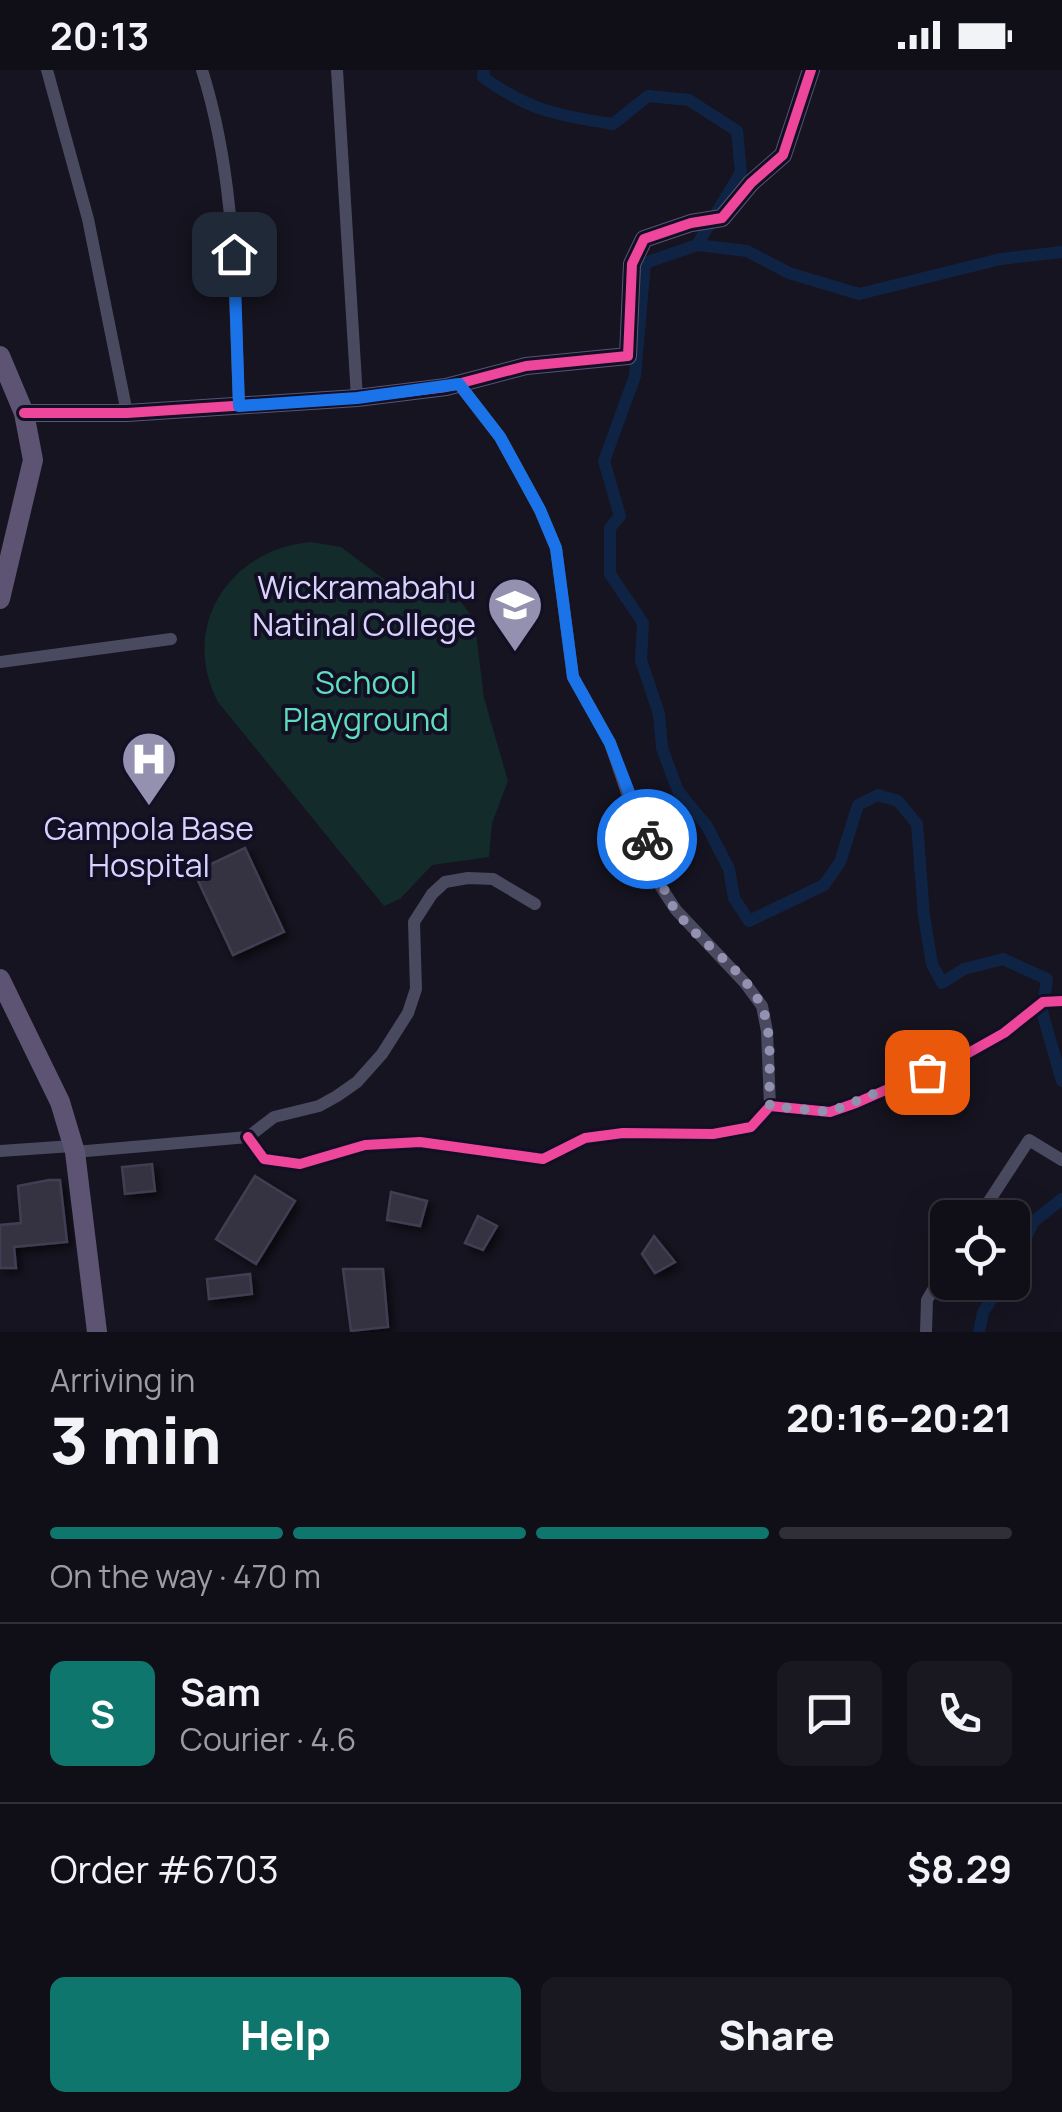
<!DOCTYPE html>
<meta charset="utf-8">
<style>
:root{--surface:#100f18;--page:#191821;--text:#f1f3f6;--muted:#9c9ca2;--line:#302f37;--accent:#0f766e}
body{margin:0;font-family:Manrope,sans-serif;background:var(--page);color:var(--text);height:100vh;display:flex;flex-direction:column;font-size:38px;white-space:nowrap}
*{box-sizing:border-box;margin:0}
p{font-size:32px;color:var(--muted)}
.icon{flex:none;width:55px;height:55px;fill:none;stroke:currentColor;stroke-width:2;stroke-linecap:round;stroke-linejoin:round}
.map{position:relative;height:1262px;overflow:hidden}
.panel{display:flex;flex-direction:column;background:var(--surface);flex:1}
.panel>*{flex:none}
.fabs{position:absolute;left:930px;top:1130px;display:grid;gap:20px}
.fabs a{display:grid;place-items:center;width:100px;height:100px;border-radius:15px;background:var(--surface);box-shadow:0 10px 40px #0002,0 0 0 2px var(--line);font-size:50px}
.pin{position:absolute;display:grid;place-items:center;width:85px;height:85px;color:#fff;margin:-42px;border-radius:20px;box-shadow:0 5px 15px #0006}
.courier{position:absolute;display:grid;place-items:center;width:100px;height:100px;margin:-50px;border:8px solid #1a73e8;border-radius:50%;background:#fff;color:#222;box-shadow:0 2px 12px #0007}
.headline em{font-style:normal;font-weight:800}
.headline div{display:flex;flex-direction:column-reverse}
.headline{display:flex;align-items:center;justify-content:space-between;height:170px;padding:0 50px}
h1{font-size:65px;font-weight:800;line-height:75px}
.bar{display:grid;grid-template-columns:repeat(4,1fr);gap:15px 10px;align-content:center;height:120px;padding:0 50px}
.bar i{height:12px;border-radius:8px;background:var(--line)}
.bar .on{background:var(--accent)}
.bar p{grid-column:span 4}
.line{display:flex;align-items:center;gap:25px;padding:0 50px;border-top:2px solid var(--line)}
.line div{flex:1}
.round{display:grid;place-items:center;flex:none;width:105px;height:105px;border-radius:15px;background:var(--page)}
.cta{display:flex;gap:20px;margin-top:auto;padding:20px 50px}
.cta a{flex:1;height:115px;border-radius:15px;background:var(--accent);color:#fff;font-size:40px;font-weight:800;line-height:115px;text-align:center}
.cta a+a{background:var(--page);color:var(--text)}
.status{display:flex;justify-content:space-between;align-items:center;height:70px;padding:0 50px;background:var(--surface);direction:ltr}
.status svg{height:28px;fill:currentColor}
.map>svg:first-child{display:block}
.green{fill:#132b2b}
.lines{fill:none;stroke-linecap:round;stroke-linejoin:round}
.canal{stroke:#0f2445;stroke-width:12}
.building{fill:#343242;stroke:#423e53;stroke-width:2.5;filter:url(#shadow)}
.street{stroke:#494960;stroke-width:12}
.secondary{stroke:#575573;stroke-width:18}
.primary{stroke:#5d5372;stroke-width:20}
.cycleway-casing{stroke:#120f25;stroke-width:16}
.cycleway{stroke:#ed469a;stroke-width:10}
.done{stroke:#9390b0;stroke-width:10;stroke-dasharray:0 18}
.route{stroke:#1a73e8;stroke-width:12}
.labels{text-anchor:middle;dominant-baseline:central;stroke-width:8;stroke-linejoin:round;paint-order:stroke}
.poi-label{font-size:32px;fill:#d7d3fe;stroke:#120f25;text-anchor:end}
.park-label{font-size:32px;fill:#5fdebb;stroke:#120f25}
</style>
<div class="status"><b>20:13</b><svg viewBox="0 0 49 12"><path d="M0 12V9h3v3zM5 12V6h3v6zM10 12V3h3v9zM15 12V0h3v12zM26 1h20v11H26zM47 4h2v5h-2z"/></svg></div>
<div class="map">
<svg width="1062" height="1262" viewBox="0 0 1062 1262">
<defs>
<filter id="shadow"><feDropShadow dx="4.5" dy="4.5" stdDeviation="5" flood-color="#0009"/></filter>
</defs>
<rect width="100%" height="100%" fill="#161420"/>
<!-- green -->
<path class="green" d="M 311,472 L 341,477 L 385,510 L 404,519 L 455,524 L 470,544 L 475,555 L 484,628 L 508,711 L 492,753 L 489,787 L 432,795 L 400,829 L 384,836 L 218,632 C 179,557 229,479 311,472 Z"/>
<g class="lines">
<!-- canal -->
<path class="canal" d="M 484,0 L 483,7 C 527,40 560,46 613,54 L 648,26 L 689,30 L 737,61 L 741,102 L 697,175 L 645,193 L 635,306 L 604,391 L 620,446 L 610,458 L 610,504 L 643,553 L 641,590 L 659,644 L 662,678 L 678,721 L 707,756 L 729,799 L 734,828 L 749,851 L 824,815 L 840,792 L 858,735 L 878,725 L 898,731 L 917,754 L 924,846 L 932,894 L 942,913 L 964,899 L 1003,889 L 1047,909 L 1042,942 L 1062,1011
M 697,175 L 747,181 L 789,203 L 859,224 L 1001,189 L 1062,182
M 1012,1199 L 1033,1152 L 1062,1129
M 979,1262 L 983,1242 L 1003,1212"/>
</g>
<!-- building -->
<path class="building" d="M 245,778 L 284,862 L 233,885 L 194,802 Z
M 152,1094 L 155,1121 L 125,1124 L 122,1097 Z
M 255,1106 L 295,1131 L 256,1194 L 216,1169 Z
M 49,1110 L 60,1110 L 67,1172 L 14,1177 L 16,1198 L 0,1198 L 0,1155 L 21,1153 L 18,1116 Z
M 391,1122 L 427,1131 L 420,1156 L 387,1150 Z
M 478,1146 L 497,1156 L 483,1180 L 465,1173 Z
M 654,1166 L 675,1192 L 655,1203 L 642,1184 Z
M 343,1199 L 383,1199 L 388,1257 L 351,1261 Z
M 250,1204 L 252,1224 L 209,1229 L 207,1209 Z"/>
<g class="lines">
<!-- street -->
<path class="street" d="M 47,0 L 88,149 L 127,343
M 202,0 C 237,111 234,221 239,336
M 337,0 L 357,328
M 459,314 L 500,367 L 540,440 L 556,478 L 573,607 L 610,673 L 629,729 L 651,778 L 661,817 L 676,840 L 745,913 L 762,936 L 767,961 L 770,1036
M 0,592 L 171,569
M 248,1067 L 264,1089 L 300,1094 L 365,1075 L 420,1072 L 543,1089 L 585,1068 L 623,1063 L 713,1064 L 751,1057 L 770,1036 L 830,1042 L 856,1033 L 963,986 L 1004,963 L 1043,932 L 1062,931
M 248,1067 L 274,1047 L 319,1036 L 337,1026 L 357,1012 L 382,984 L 408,943 L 416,919 L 414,852 L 432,824 L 445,812 L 468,808 L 493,809 L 535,834
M 0,1081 L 72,1076
M 75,1082 L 248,1067
M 978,1148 L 1029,1070 L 1062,1090
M 926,1262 L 927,1230 L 948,1195"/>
<!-- secondary -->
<path class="secondary" d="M 24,343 L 127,343 L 357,328 L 446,317 L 526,296 L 628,286 L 632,194 L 644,169 L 691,153 L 722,148 L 751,113 L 783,85 L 811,0"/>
<!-- primary -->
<path class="primary" d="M 0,286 L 24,343 L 33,390 L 0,529
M 0,909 L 60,1032 L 75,1082 L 97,1262"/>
<!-- cycleway casing -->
<g class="cycleway-casing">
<path id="cycleway" d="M 24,343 L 127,343 L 357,328 L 446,317 L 526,296 L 628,286 L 632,194 L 644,169 L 691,153 L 722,148 L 751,113 L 783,85 L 811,0
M 248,1067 L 264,1089 L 300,1094 L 365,1075 L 420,1072 L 543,1089 L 585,1068 L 623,1063 L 713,1064 L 751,1057 L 770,1036 L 830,1042 L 856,1033 L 963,986 L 1004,963 L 1043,932 L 1062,931"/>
</g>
<!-- cycleway -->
<use href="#cycleway" class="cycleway"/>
</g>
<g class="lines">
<!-- done -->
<path class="done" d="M 647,769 C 657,791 659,814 672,835 C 696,872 741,895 761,935 C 774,963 768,1005 770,1036 L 830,1042 L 927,1002"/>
<!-- route -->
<path class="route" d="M 234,184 L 239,336 L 357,328 L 459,314 L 500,367 L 540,440 L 556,478 L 573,607 L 610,673 L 647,769"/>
</g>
<!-- icons -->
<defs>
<g id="school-pin" transform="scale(2.875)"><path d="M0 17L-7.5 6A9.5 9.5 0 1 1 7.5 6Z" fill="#9390b0" stroke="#120f25"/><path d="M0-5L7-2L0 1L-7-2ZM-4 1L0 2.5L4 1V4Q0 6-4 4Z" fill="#fff"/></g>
<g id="hospital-pin" transform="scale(2.875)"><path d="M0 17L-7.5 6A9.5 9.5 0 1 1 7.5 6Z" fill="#9390b0" stroke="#120f25"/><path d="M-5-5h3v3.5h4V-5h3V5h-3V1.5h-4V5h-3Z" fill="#fff"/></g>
</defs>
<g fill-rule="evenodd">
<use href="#school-pin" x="515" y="535"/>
<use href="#hospital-pin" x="149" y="689"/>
</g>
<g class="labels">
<!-- poi labels -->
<g class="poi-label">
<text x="476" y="517">Wickramabahu<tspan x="476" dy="37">Natinal College</tspan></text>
<text x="149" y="758" text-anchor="middle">Gampola Base<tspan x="149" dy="37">Hospital</tspan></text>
</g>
<!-- park labels -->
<g class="park-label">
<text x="366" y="612">School<tspan x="366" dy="37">Playground</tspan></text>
</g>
</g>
</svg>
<div class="fabs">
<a><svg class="icon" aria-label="locate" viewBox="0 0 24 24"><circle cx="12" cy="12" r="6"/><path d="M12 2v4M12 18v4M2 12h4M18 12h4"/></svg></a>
</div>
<div class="pin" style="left:927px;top:1002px;background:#ea580c"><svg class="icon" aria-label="bag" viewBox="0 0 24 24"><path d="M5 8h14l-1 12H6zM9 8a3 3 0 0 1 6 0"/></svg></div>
<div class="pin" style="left:234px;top:184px;background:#1f2937"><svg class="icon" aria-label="home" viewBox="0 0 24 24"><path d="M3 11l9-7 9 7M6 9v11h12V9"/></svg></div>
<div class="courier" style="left:647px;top:769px"><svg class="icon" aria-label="bike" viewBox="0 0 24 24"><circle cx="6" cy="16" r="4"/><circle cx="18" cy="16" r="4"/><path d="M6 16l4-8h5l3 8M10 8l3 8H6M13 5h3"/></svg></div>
</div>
<section class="panel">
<div class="headline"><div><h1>3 min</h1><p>Arriving in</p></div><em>20:16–20:21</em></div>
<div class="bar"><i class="on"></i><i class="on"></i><i class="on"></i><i></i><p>On the way · 470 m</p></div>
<div class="line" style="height:180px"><b class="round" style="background:var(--accent);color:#fff">S</b><div><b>Sam</b><p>Courier · 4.6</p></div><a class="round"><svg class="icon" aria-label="chat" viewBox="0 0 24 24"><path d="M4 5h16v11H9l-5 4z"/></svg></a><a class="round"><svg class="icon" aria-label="phone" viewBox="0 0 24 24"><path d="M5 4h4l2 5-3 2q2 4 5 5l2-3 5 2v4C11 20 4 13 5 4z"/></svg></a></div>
<div class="line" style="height:130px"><div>Order #6703</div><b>$8.29</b></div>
<div class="cta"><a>Help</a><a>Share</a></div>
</section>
